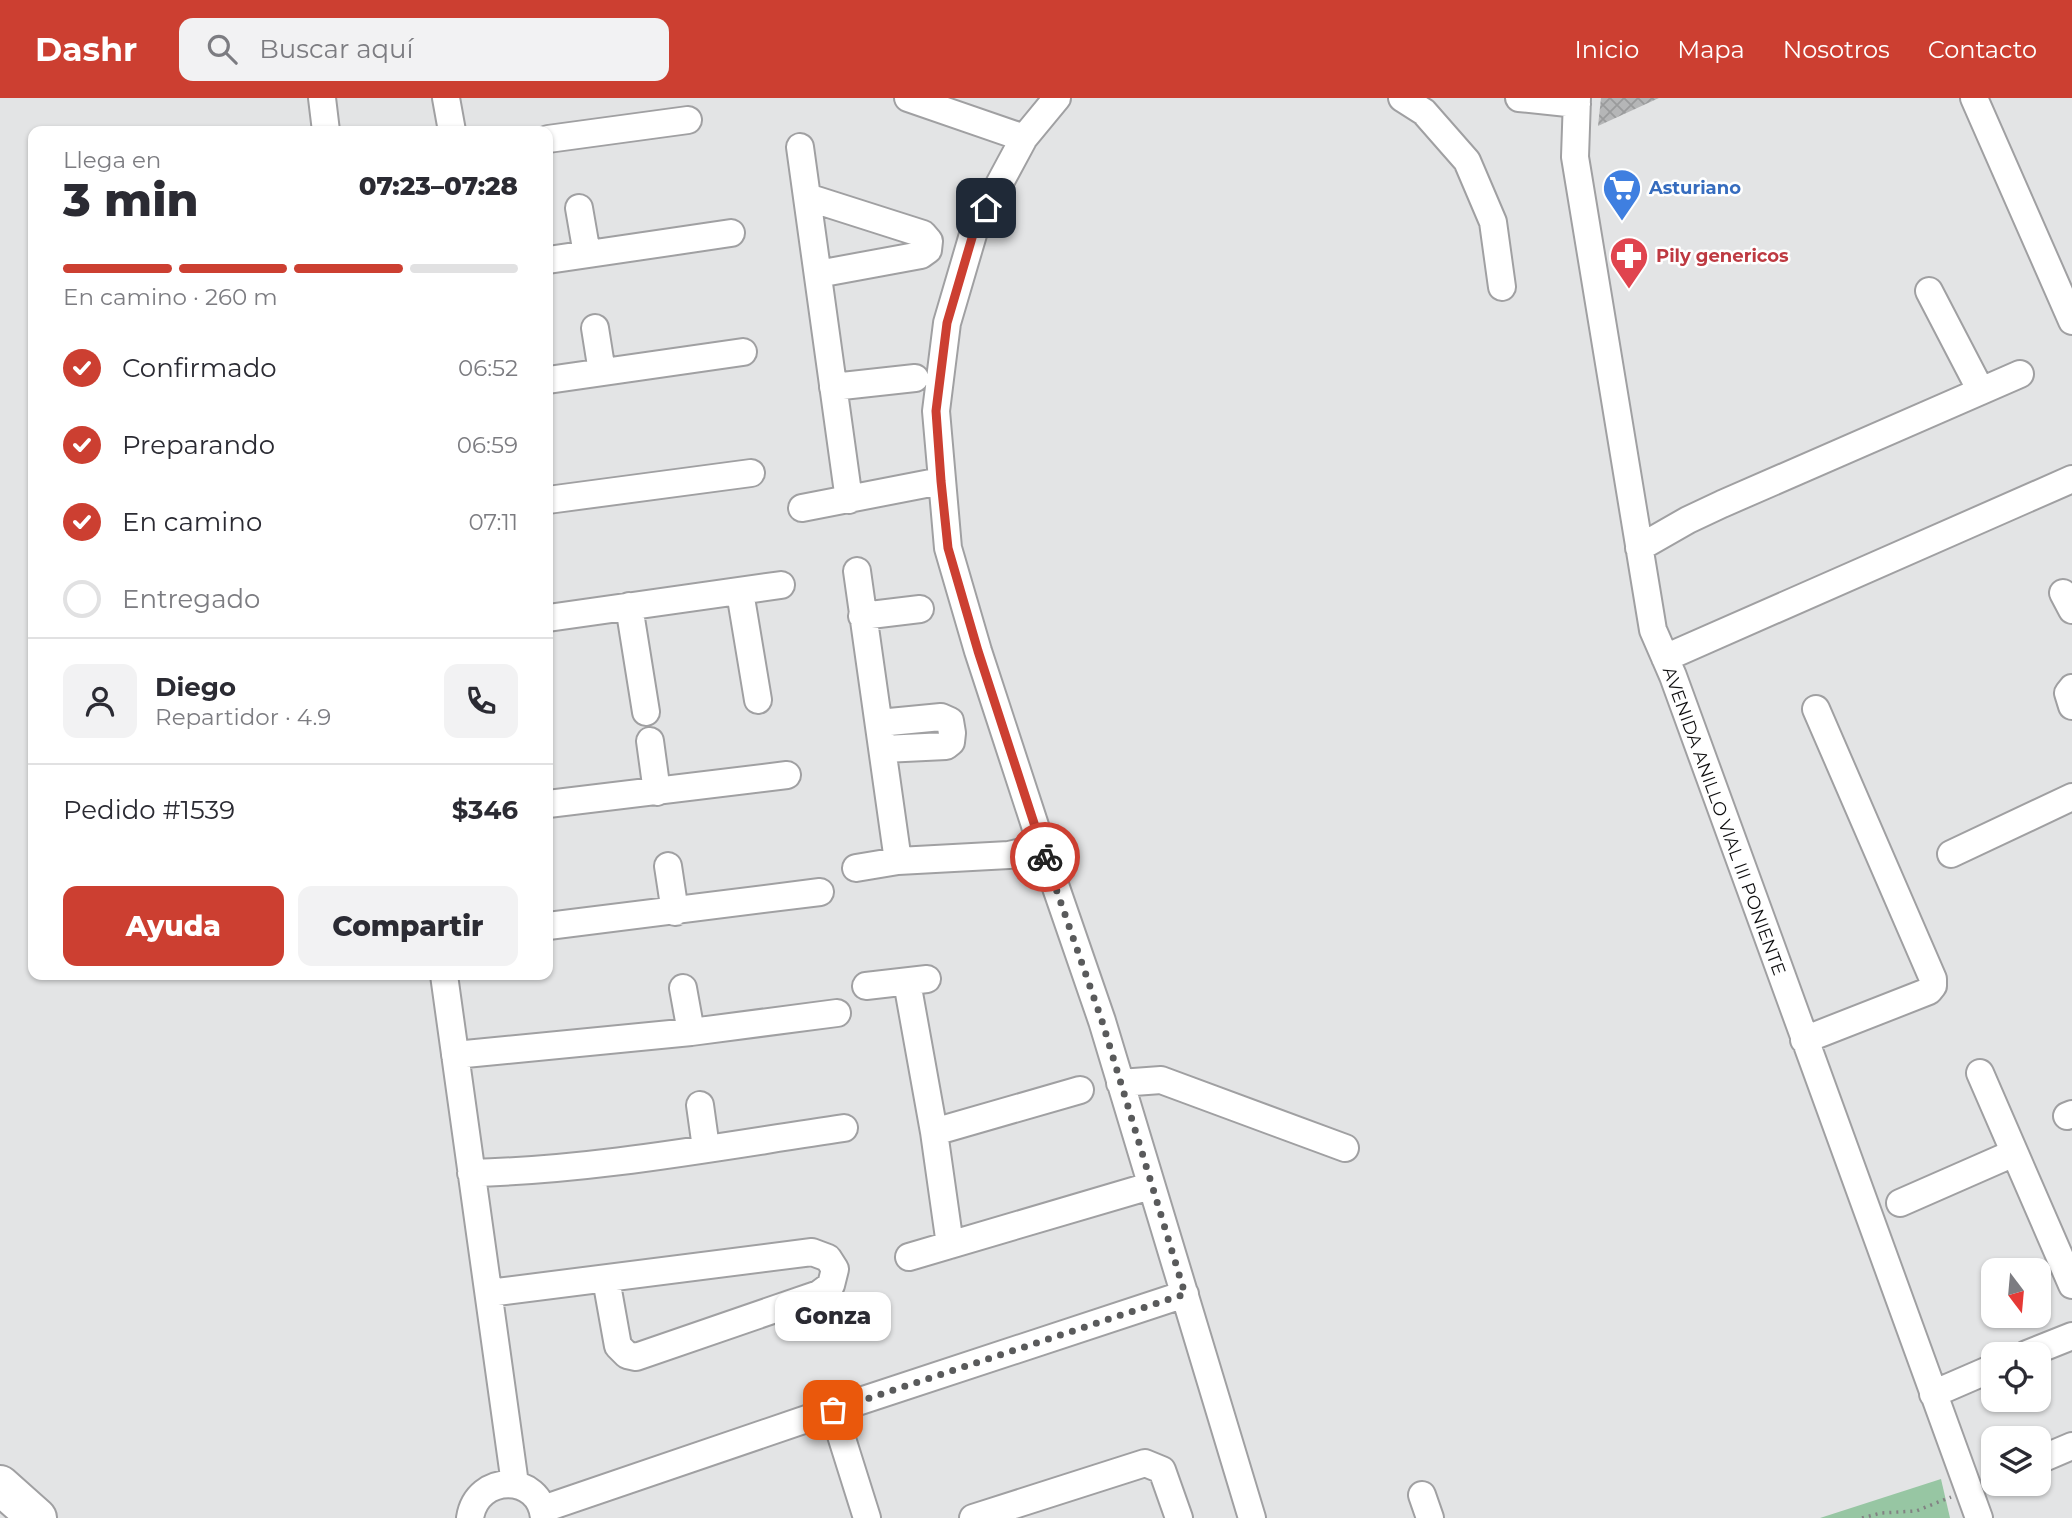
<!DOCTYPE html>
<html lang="es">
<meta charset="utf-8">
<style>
:root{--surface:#fff;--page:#f2f2f3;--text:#2b2b33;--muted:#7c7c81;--line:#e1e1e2;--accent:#cc3f31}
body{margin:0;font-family:Montserrat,sans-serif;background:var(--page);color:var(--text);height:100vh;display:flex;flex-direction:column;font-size:26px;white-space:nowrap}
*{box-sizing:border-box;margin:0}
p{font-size:23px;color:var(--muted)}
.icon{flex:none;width:38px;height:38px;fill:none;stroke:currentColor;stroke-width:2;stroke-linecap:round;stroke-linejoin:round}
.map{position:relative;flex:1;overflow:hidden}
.side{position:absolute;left:28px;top:28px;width:525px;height:854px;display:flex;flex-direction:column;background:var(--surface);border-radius:14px;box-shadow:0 2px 5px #0004}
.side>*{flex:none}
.needle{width:46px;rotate:164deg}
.fabs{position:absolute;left:1981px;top:1160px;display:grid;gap:14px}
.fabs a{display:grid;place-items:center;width:70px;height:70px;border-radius:14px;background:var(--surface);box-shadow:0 2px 5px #0004;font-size:35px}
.pin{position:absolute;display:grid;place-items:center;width:60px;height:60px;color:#fff;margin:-30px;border-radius:14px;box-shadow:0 4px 10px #0006}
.courier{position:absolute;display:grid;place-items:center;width:70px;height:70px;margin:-35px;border:5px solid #cc3f31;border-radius:50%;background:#fff;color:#222;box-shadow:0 2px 9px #0007}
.bubble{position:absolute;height:49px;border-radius:14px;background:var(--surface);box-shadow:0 2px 5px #0004;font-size:23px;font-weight:800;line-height:49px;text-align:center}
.headline em{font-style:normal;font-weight:800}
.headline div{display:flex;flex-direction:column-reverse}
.headline{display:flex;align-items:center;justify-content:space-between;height:119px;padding:0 35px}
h1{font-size:46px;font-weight:800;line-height:52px}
.bar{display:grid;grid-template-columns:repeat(4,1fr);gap:10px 7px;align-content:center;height:84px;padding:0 35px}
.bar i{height:9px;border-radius:5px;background:var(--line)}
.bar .on{background:var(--accent)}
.bar p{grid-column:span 4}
.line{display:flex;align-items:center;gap:18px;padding:0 35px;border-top:2px solid var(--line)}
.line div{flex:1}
.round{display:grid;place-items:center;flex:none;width:74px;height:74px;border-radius:14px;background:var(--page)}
ol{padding:0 35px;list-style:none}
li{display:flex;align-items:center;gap:21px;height:77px}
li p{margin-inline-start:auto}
li .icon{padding:7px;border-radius:50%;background:var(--accent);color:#fff;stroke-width:4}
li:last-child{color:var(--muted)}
li i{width:38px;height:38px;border:4px solid var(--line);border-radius:50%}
.action{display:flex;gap:14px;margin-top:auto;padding:14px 35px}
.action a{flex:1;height:80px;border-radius:14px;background:var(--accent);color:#fff;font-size:28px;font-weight:800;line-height:80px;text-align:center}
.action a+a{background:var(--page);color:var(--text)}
header{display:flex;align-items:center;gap:42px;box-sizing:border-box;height:98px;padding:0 35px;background:var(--accent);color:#fff}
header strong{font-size:33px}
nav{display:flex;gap:38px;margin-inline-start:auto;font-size:24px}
.search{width:490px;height:63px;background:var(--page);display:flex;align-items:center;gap:18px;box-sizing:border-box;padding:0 24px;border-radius:14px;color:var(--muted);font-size:26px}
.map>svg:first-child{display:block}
.park{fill:#97c6a3}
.building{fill:url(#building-cross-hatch)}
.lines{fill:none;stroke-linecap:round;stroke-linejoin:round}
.minor-casing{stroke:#a0a0a2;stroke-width:30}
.highway-casing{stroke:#a0a0a2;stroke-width:42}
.path{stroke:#828283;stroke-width:3.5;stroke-dasharray:2 5;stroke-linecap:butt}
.minor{stroke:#fff;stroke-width:26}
.highway{stroke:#fff;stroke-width:38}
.done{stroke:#595a5b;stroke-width:7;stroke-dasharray:0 12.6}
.route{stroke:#cc3f31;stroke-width:9}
.labels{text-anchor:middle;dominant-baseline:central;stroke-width:5;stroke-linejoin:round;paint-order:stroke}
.shop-label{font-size:18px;font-weight:bold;fill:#366cbe;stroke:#fff;text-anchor:start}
.health-label{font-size:18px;font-weight:bold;fill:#be3a42;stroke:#fff;text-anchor:start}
.street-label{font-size:18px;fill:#0f0f10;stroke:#fff}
</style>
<header>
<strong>Dashr</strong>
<div class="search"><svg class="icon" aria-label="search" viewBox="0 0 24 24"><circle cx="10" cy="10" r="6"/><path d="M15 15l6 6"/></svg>Buscar aquí</div>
<nav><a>Inicio</a><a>Mapa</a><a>Nosotros</a><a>Contacto</a></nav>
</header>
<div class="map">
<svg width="2072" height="1420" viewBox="0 0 2072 1420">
<defs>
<pattern id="building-cross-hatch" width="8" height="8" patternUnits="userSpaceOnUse" patternTransform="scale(1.75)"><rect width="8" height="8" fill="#b5b6b7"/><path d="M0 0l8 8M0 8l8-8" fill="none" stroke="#9a9b9c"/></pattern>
</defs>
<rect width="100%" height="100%" fill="#e3e4e5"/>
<!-- park -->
<path class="park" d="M 1941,1381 L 1950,1420 L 1820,1420 Z"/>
<!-- building -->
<path class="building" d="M 1601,0 L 1659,0 L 1598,28 Z"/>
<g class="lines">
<!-- minor casing -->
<g class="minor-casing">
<path id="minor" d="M 322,0 L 326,33
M 446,0 L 452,33
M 908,0 L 1024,40
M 1057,0 L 1024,40 L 974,133 L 947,225 L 936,313 L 948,450 L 978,553 L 1042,749 L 1102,923 L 1252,1420
M 1402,0 L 1424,14 L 1467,63 L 1493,124 L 1502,189
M 1519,0 L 1577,6
M 1577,0 L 1575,59 L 1653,532 L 1673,578 L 1979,1420
M 1974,0 L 2072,223
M 548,41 L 688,22
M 800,49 L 849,402
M 807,99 L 923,136 L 929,143 L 928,152 L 921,157 L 818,176
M 579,110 L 587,156
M 548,162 L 731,135
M 1929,193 L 1981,293
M 595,230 L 602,274
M 548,282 L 743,254
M 833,289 L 915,280
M 548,402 L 751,375
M 802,410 L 941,383
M 1639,450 L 1688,422 L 1722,406 L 2020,276
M 857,473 L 898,763
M 740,494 L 758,602
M 2063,495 L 2072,512
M 629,508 L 646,614
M 862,518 L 920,511
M 548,520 L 781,487
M 1665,560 L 2072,381
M 2072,590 L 2068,595 L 2072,608
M 879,625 L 941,619 L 950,623 L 952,635 L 951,644 L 946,648 L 884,651
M 650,643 L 657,694
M 548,706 L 787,677
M 1951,756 L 2072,699
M 668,768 L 675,814
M 856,770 L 898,763 L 1009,757 L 1042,749
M 548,828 L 820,794
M 444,877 L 515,1386
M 907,884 L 934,1034 L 950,1147
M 866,888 L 927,881
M 683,890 L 691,934
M 1804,942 L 1929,893 L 1933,888 L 1933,881 L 1816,611
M 455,957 L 691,934 L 837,915
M 1980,975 L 2072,1187
M 1120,985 L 1161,982 L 1345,1050
M 700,1007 L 706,1050
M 2067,1018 L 2072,1016
M 934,1034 L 1080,992
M 471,1075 C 596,1072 721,1048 844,1030
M 1900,1105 L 2014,1055
M 909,1159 L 1150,1088
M 489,1195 L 812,1154 L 828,1160 L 835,1171 L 831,1187 L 819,1196 L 636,1259 L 627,1257 L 618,1248 L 606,1181
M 2027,1256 L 2072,1238
M 1933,1296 L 1993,1270
M 833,1312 L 867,1420
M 2039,1362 L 2072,1348
M 1422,1397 L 1430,1420
M 543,1411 L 833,1312 L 1185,1196
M 470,1420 C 477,1375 540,1375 544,1420
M 973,1420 L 1145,1365 L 1162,1372 L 1179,1420"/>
</g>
<!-- highway casing -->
<g class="highway-casing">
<path id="highway" d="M 0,1387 L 37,1420"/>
</g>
<!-- path -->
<path class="path" d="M 1862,1420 L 1881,1415 L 1916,1413 L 1951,1399"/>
<!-- minor -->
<use href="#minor" class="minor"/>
<!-- highway -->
<use href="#highway" class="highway"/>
</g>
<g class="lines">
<!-- done -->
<path class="done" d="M 833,1312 L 1185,1196 L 1102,923 L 1045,759"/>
<!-- route -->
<path class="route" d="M 986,110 L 974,133 L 947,225 L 936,313 L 941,383 L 948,450 L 978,553 L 1045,759"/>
</g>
<!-- icons -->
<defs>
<g id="supermarket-pin" transform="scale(2.0125)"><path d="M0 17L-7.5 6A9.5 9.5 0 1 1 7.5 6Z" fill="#3f7fe0" stroke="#fff"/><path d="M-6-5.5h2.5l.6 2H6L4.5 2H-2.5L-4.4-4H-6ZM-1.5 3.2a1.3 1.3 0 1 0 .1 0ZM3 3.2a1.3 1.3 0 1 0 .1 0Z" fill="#fff"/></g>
<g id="pharmacy-pin" transform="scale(2.0125)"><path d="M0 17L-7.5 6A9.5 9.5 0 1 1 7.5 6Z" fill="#e0444e" stroke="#fff"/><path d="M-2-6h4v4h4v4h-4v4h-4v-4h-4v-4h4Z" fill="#fff"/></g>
</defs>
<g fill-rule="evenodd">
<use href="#supermarket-pin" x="1622" y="90"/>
<use href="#pharmacy-pin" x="1629" y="158"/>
</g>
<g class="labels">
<!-- shop labels -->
<g class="shop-label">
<text x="1649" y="90">Asturiano</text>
</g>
<!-- health labels -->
<g class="health-label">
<text x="1656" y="158">Pily genericos</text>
</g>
<!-- street labels -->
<g class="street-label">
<text transform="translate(1724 723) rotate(70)">AVENIDA ANILLO VIAL III PONIENTE</text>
</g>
</g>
</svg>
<div class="fabs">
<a><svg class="needle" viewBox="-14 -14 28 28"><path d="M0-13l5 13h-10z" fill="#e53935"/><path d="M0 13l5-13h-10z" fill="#7c7c81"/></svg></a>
<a><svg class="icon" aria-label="locate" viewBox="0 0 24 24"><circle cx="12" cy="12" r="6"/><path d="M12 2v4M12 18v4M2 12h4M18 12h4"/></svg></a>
<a><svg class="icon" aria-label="layers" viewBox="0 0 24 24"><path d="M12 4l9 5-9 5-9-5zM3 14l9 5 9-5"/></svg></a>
</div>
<div class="pin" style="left:833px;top:1312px;background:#ea580c"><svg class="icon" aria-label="bag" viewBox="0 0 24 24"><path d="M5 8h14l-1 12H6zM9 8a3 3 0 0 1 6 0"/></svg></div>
<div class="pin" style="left:986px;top:110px;background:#1f2937"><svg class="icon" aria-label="home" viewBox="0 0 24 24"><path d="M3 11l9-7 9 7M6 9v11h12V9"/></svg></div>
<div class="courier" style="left:1045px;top:759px"><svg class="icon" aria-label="bike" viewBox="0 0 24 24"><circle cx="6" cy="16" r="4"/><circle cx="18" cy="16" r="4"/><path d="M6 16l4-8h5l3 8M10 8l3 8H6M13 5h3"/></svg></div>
<div class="bubble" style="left:775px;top:1194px;width:116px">Gonza</div>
<section class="side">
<div class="headline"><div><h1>3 min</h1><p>Llega en</p></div><em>07:23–07:28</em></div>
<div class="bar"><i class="on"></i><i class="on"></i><i class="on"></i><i></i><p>En camino · 260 m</p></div>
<ol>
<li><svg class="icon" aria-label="check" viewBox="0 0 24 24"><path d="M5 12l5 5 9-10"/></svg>Confirmado<p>06:52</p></li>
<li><svg class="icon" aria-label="check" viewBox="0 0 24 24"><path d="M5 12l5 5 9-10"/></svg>Preparando<p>06:59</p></li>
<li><svg class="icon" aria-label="check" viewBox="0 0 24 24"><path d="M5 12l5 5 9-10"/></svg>En camino<p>07:11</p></li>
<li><i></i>Entregado</li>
</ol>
<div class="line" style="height:126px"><a class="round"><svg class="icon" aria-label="person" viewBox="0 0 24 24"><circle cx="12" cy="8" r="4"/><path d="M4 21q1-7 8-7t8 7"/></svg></a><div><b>Diego</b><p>Repartidor · 4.9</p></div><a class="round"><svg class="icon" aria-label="phone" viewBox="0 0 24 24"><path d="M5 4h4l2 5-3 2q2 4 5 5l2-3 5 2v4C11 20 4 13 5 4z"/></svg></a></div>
<div class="line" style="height:91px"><div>Pedido #1539</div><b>$346</b></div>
<div class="action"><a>Ayuda</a><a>Compartir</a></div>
</section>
</div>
